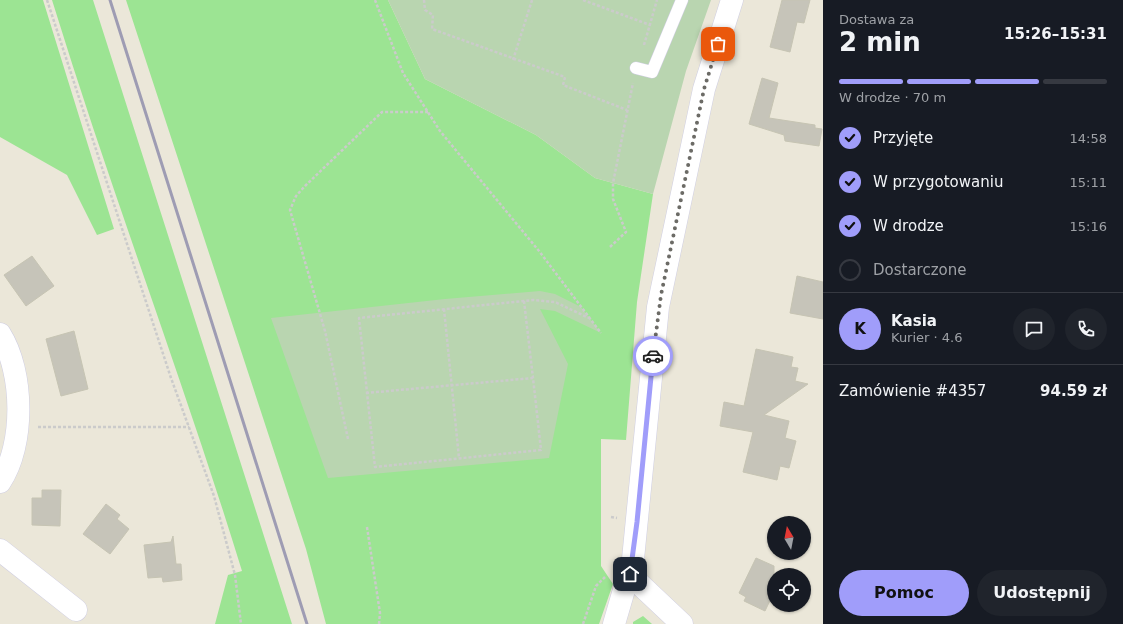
<!DOCTYPE html>
<html lang="pl">
<meta charset="utf-8">
<style>
:root{--surface:#171b24;--page:#20242c;--text:#f1f3f6;--muted:#9ea1a6;--line:#363941;--accent:#a09dfa}
body{margin:0;font-family:"DejaVu Sans",sans-serif;background:var(--page);color:var(--text);height:100vh;display:flex;flex-direction:column;font-size:15px;white-space:nowrap}
*{box-sizing:border-box;margin:0}
p{font-size:13px;color:var(--muted)}
.icon{flex:none;width:22px;height:22px;fill:none;stroke:currentColor;stroke-width:2;stroke-linecap:round;stroke-linejoin:round}
.map{position:relative;flex:1;overflow:hidden}
.drawer{display:flex;flex-direction:column;background:var(--surface);width:300px}
.drawer>*{flex:none}
.needle{width:26px;rotate:350deg}
.fabs{position:absolute;left:767px;top:516px;display:grid;gap:8px}
.fabs a{display:grid;place-items:center;width:44px;height:44px;border-radius:50%;background:var(--surface);box-shadow:0 1px 3px #0004;font-size:20px}
.pin{position:absolute;display:grid;place-items:center;width:34px;height:34px;color:#fff;margin:-17px;border-radius:8px;box-shadow:0 2px 6px #0006}
.courier{position:absolute;display:grid;place-items:center;width:40px;height:40px;margin:-20px;border:3px solid #a09dfa;border-radius:50%;background:#fff;color:#222;box-shadow:0 1px 5px #0007}
.overview em{font-style:normal;font-weight:700}
.overview div{display:flex;flex-direction:column-reverse}
.overview{display:flex;align-items:center;justify-content:space-between;height:68px;padding:0 16px}
h1{font-size:26px;font-weight:700;line-height:30px}
.bar{display:grid;grid-template-columns:repeat(4,1fr);gap:6px 4px;align-content:center;height:48px;padding:0 16px}
.bar i{height:5px;border-radius:3px;background:var(--line)}
.bar .active{background:var(--accent)}
.bar p{grid-column:span 4}
.line{display:flex;align-items:center;gap:10px;padding:0 16px;border-top:1px solid var(--line)}
.line div{flex:1}
.round{display:grid;place-items:center;flex:none;width:42px;height:42px;border-radius:21px;background:var(--page)}
ol{padding:0 16px;list-style:none}
li{display:flex;align-items:center;gap:12px;height:44px}
li p{margin-inline-start:auto}
li .icon{padding:4px;border-radius:50%;background:var(--accent);color:#111;stroke-width:4}
li:last-child{color:var(--muted)}
li i{width:22px;height:22px;border:2px solid var(--line);border-radius:50%}
.button{display:flex;gap:8px;margin-top:auto;padding:8px 16px}
.button a{flex:1;height:46px;border-radius:24px;background:var(--accent);color:#111;font-size:16px;font-weight:700;line-height:46px;text-align:center}
.button a+a{background:var(--page);color:var(--text)}
main{display:flex;flex:1;min-height:0}
.map>svg:first-child{display:block}
.green{fill:#9ce493}
.cemetery{fill:#b9d5b0}
.building{fill:#c6c4b9;stroke:#c6c4b3}
.lines{fill:none;stroke-linecap:round;stroke-linejoin:round}
.lane-casing{stroke:#cfcee2;stroke-width:13}
.street-casing{stroke:#cfcee2;stroke-width:23}
.secondary-casing{stroke:#cfcee2;stroke-width:23}
.path{stroke:#cbcbcb;stroke-width:2.5;stroke-dasharray:3 2;stroke-linecap:butt}
.lane{stroke:#fff;stroke-width:12}
.street{stroke:#fff;stroke-width:22}
.secondary{stroke:#fff;stroke-width:22}
.rail{stroke:#9e9cb3;stroke-width:3}
.done{stroke:#6c6b66;stroke-width:4;stroke-dasharray:0 7.2}
.route{stroke:#a09dfa;stroke-width:5}
</style>
<main>
<div class="map">
<svg width="823" height="624" viewBox="0 0 823 624">
<rect width="100%" height="100%" fill="#ebe7d9"/>
<!-- green -->
<path class="green" d="M 0,0 L 43,0 L 114,229 L 97,235 L 67,175 L 0,137 Z
M 52,0 L 93,0 L 292,624 L 215,624 L 228,575 L 242,571 C 183,379 111,192 52,0 Z
M 126,0 L 388,0 L 425,79 L 536,135 L 595,178 L 653,194 L 637,302 L 626,440 L 601,439 L 601,566 L 613,584 L 599,624 L 326,624 L 306,549 Z
M 643,616 L 652,624 L 633,624 L 633,622 Z"/>
<!-- cemetery -->
<path class="cemetery" d="M 388,0 L 711,0 L 686,71 L 653,194 L 595,178 L 536,135 L 425,79 Z
M 540,291 L 555,294 L 581,307 L 601,333 L 555,311 L 540,309 L 568,364 L 549,458 L 328,478 L 271,318 L 445,299 Z"/>
<!-- building -->
<path class="building" d="M 782,0 L 810,0 L 804,23 L 797,22 L 790,52 L 770,47 Z
M 762,78 L 778,83 L 769,118 L 815,125 L 815,128 L 822,129 L 819,146 L 785,141 L 784,135 L 749,124 Z
M 32,256 L 54,286 L 26,306 L 4,275 Z
M 797,276 L 823,282 L 823,319 L 790,313 Z
M 74,331 L 88,389 L 61,396 L 46,339 Z
M 756,349 L 793,357 L 791,367 L 798,368 L 795,381 L 808,384 L 764,415 L 789,421 L 785,438 L 796,441 L 789,468 L 780,466 L 777,480 L 743,472 L 753,432 L 720,426 L 724,402 L 744,406 Z
M 42,490 L 61,490 L 60,526 L 32,525 L 32,498 L 42,498 Z
M 106,504 L 120,515 L 117,519 L 129,529 L 110,554 L 83,534 Z
M 173,536 L 176,564 L 181,564 L 182,580 L 163,582 L 162,577 L 148,578 L 144,545 L 171,542 Z
M 756,558 L 774,566 L 774,592 L 765,611 L 744,601 L 746,597 L 739,593 Z"/>
<g class="lines">
<!-- lane casing -->
<g class="lane-casing">
<path id="lane" d="M 636,68 L 652,72 L 682,0"/>
</g>
<!-- street casing -->
<g class="street-casing">
<path id="street" d="M 0,334 C 24,372 25,445 0,482
M 0,550 L 76,610
M 629,574 L 682,624"/>
</g>
<!-- secondary casing -->
<g class="secondary-casing">
<path id="secondary" d="M 614,624 L 633,559 L 658,307 L 704,89 L 732,0"/>
</g>
<!-- path -->
<path class="path" d="M 47,0 L 171,378 L 214,496 L 235,575 L 241,624
M 375,0 L 403,73 L 440,131 L 539,251 L 601,333
M 424,0 L 425,10 L 433,15 L 432,29 L 565,77 L 563,85 L 627,110
M 583,0 L 650,25
M 644,45 L 657,0
M 513,60 L 532,0
M 610,247 L 626,232 L 613,199 L 613,183 L 633,83
M 524,301 L 533,378
M 444,309 L 459,458
M 366,393 L 533,378 L 541,450 L 375,467 L 359,318 L 533,300 L 555,302 L 589,318
M 38,427 L 189,427
M 348,439 L 325,331 L 290,210 L 296,196 L 305,186 L 382,112 L 428,112
M 611,517 L 617,518
M 367,527 L 380,613 L 379,624
M 583,624 L 596,586 L 605,577"/>
<!-- lane -->
<use href="#lane" class="lane"/>
<!-- street -->
<use href="#street" class="street"/>
<!-- secondary -->
<use href="#secondary" class="secondary"/>
<!-- rail -->
<path class="rail" d="M 110,0 L 307,624"/>
</g>
<g class="lines">
<!-- done -->
<path class="done" d="M 653,356 L 661,295 L 704,89 L 718,44"/>
<!-- route -->
<path class="route" d="M 630,574 L 637,522 L 653,356"/>
</g>
</svg>
<div class="fabs">
<a><svg class="needle" viewBox="-14 -14 28 28"><path d="M0-13l5 13h-10z" fill="#e53935"/><path d="M0 13l5-13h-10z" fill="#9ea1a6"/></svg></a>
<a><svg class="icon" aria-label="locate" viewBox="0 0 24 24"><circle cx="12" cy="12" r="6"/><path d="M12 2v4M12 18v4M2 12h4M18 12h4"/></svg></a>
</div>
<div class="pin" style="left:718px;top:44px;background:#ea580c"><svg class="icon" aria-label="bag" viewBox="0 0 24 24"><path d="M5 8h14l-1 12H6zM9 8a3 3 0 0 1 6 0"/></svg></div>
<div class="pin" style="left:630px;top:574px;background:#1f2937"><svg class="icon" aria-label="home" viewBox="0 0 24 24"><path d="M3 11l9-7 9 7M6 9v11h12V9"/></svg></div>
<div class="courier" style="left:653px;top:356px"><svg class="icon" aria-label="car" viewBox="0 0 24 24"><path d="M5 17H2v-5l4-1 3-4h7l3 4 3 1v5h-3M9 17h6M6 11h13"/><circle cx="7" cy="17" r="2"/><circle cx="17" cy="17" r="2"/></svg></div>
</div>
<section class="drawer">
<div class="overview"><div><h1>2 min</h1><p>Dostawa za</p></div><em>15:26–15:31</em></div>
<div class="bar"><i class="active"></i><i class="active"></i><i class="active"></i><i></i><p>W drodze · 70 m</p></div>
<ol>
<li><svg class="icon" aria-label="check" viewBox="0 0 24 24"><path d="M5 12l5 5 9-10"/></svg>Przyjęte<p>14:58</p></li>
<li><svg class="icon" aria-label="check" viewBox="0 0 24 24"><path d="M5 12l5 5 9-10"/></svg>W przygotowaniu<p>15:11</p></li>
<li><svg class="icon" aria-label="check" viewBox="0 0 24 24"><path d="M5 12l5 5 9-10"/></svg>W drodze<p>15:16</p></li>
<li><i></i>Dostarczone</li>
</ol>
<div class="line" style="height:72px"><b class="round" style="background:var(--accent);color:#111">K</b><div><b>Kasia</b><p>Kurier · 4.6</p></div><a class="round"><svg class="icon" aria-label="chat" viewBox="0 0 24 24"><path d="M4 5h16v11H9l-5 4z"/></svg></a><a class="round"><svg class="icon" aria-label="phone" viewBox="0 0 24 24"><path d="M5 4h4l2 5-3 2q2 4 5 5l2-3 5 2v4C11 20 4 13 5 4z"/></svg></a></div>
<div class="line" style="height:52px"><div>Zamówienie #4357</div><b>94.59 zł</b></div>
<div class="button"><a>Pomoc</a><a>Udostępnij</a></div>
</section>
</main>
